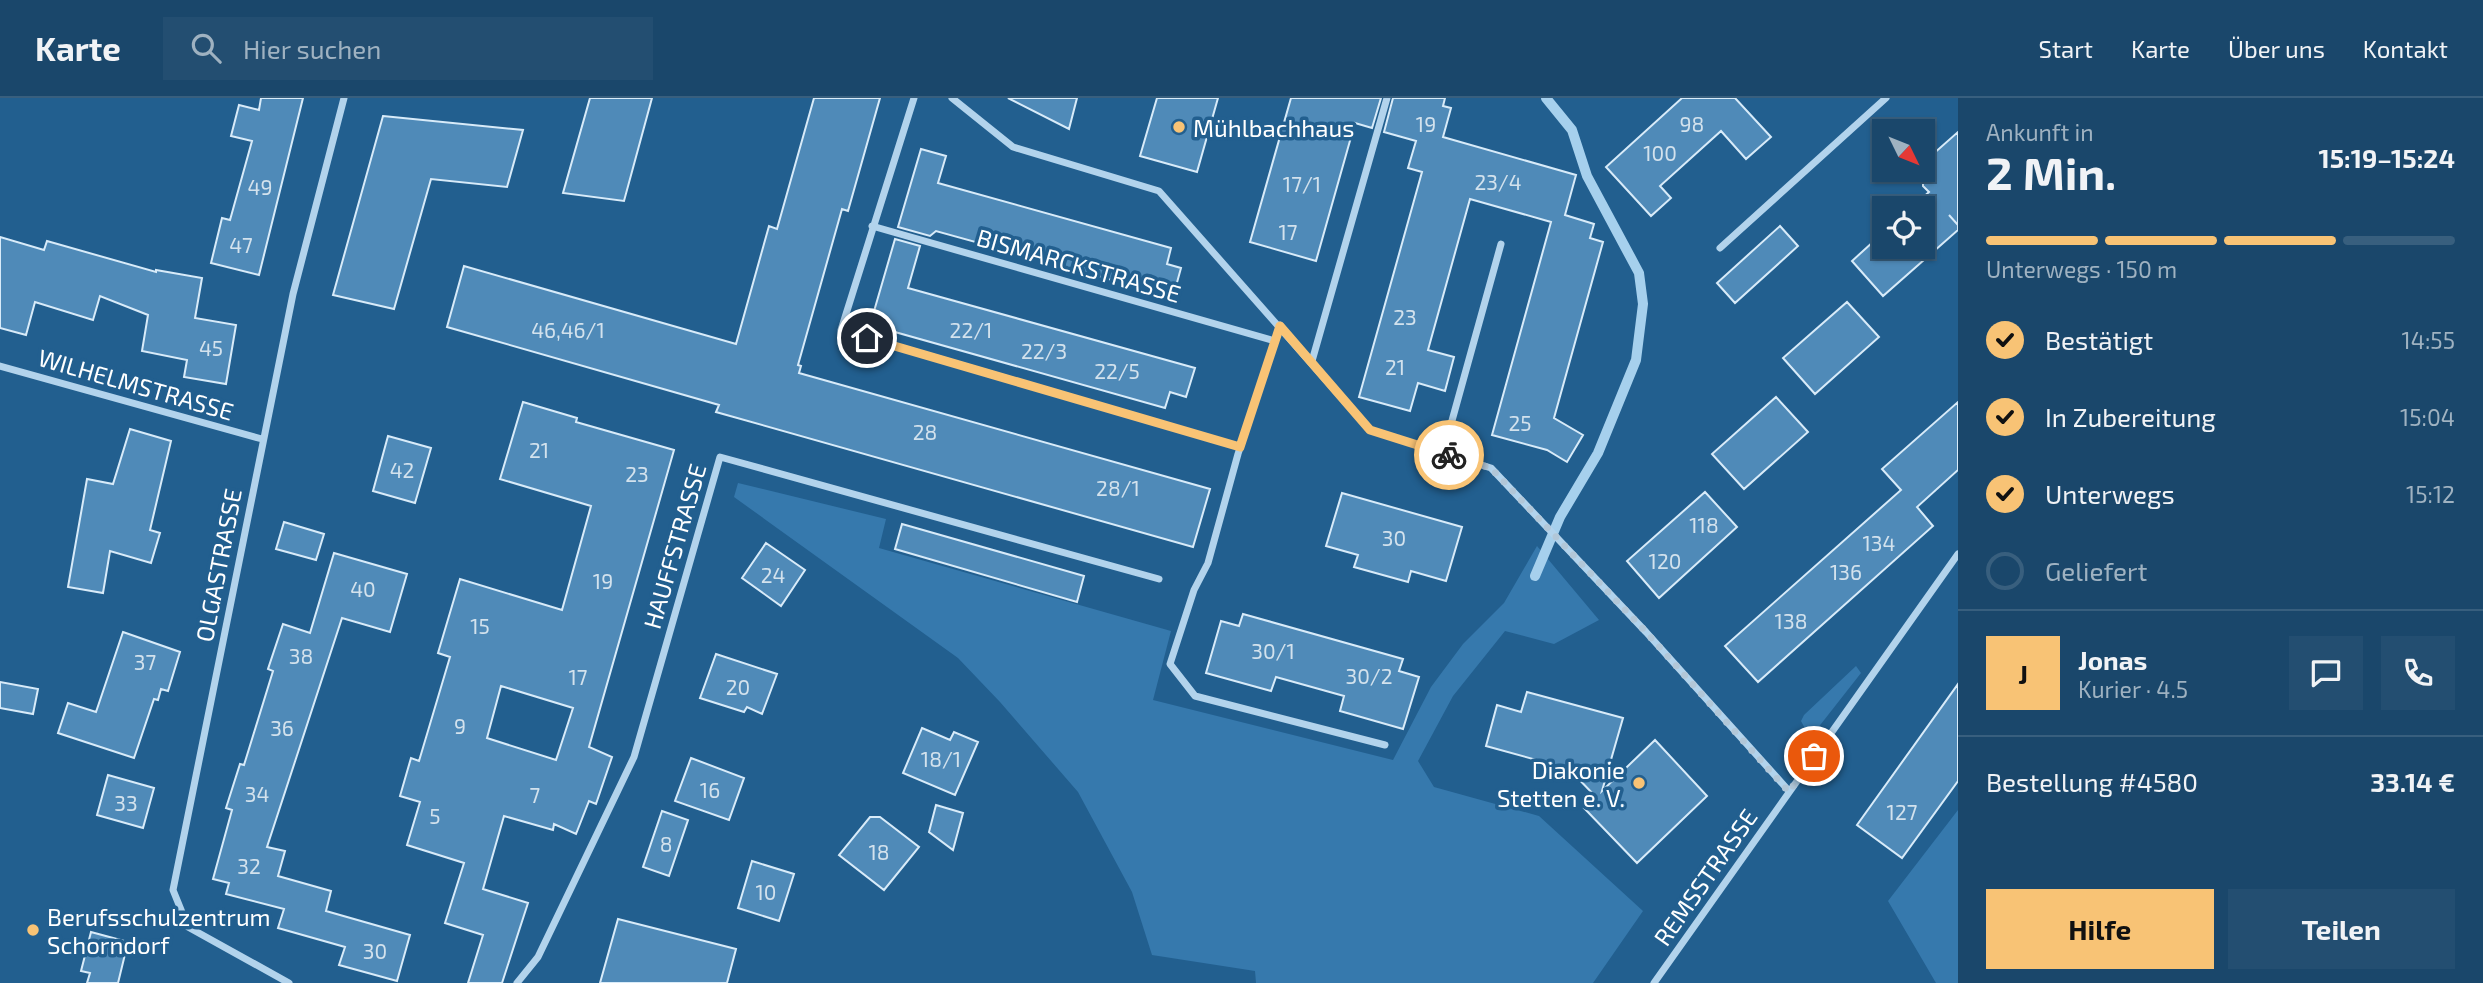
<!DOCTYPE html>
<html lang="de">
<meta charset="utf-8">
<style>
:root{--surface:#1a476b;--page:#234e71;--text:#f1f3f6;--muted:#9fb2c1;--line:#385f7e;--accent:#f8c375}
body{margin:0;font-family:"Exo 2",sans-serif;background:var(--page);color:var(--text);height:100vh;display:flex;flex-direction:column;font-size:26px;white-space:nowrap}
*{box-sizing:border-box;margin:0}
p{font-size:23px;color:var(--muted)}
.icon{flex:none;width:38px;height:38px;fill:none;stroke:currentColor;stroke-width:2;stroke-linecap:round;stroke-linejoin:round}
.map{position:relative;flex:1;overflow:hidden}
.details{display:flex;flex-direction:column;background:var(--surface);width:525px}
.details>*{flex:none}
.needle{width:46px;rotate:133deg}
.tools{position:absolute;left:1872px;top:21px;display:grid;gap:14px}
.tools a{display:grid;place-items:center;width:63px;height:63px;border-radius:0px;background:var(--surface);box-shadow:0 2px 5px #0004,0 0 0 2px var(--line);font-size:35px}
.pin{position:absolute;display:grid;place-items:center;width:60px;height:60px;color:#fff;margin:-30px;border:4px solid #fff;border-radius:50%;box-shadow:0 2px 7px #0007}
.courier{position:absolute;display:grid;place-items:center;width:70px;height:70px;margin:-35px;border:5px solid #f8c375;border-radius:50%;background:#fff;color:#222;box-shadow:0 2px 9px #0007}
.headline em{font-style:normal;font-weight:700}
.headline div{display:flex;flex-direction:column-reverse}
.headline{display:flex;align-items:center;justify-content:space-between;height:119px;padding:0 28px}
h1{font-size:46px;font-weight:700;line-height:52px}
.bar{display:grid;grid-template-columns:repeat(4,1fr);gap:10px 7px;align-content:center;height:84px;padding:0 28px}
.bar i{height:9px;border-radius:5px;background:var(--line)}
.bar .current{background:var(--accent)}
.bar p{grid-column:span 4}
.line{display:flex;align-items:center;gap:18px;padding:0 28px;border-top:2px solid var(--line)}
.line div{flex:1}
.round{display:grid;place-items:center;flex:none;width:74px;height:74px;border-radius:0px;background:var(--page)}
ol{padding:0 28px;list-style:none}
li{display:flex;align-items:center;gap:21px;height:77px}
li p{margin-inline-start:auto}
li .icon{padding:7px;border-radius:50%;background:var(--accent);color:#111;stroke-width:4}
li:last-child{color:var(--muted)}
li i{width:38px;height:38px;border:4px solid var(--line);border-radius:50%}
.primary-button{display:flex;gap:14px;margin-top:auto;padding:14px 28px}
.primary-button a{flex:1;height:80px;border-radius:0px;background:var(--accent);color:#111;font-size:28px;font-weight:700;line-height:80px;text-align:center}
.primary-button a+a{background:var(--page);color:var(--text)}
header{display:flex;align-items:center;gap:42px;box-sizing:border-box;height:98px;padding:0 35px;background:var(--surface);border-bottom:2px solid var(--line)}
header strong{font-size:33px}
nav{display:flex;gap:38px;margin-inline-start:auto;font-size:24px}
.search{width:490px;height:63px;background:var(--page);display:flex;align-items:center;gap:18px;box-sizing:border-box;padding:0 24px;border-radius:0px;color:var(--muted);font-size:26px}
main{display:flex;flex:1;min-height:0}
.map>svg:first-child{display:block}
.green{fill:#3679ad}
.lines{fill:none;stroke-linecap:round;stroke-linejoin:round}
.stream{stroke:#a6d0ed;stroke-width:10}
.building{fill:#4f8ab8;stroke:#d8ebf9;stroke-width:2;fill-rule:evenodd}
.minor{stroke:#b2d3ec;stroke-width:7}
.done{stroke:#b2c7d8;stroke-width:7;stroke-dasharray:0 12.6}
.route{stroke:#f8c375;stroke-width:9}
.poi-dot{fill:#f8c375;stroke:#225f8f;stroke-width:2.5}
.labels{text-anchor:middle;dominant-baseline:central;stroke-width:7;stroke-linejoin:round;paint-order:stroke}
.number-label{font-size:21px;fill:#d3e2ed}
.poi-label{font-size:24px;fill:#fff;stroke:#225f8f;text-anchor:start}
.street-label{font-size:24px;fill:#fff;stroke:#225f8f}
</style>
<header>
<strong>Karte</strong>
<div class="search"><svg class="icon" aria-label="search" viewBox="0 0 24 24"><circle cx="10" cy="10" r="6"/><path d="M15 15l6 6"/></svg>Hier suchen</div>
<nav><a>Start</a><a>Karte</a><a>Über uns</a><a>Kontakt</a></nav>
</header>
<main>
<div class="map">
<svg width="1958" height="885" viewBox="0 0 1958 885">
<rect width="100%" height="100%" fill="#225f8f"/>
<!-- green -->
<path class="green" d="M 738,385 L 886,421 L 879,450 L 1171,533 L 1153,602 L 1393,662 L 1431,589 L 1463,546 L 1504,505 L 1537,448 L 1599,522 L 1554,546 L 1505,533 L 1453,598 L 1418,663 L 1434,689 L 1539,718 L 1643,813 L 1593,885 L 1256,885 L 1255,873 L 1152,857 L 1132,794 L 1078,694 L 1000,604 L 958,560 L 734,399 Z
M 1856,568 L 1861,575 L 1810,640 L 1801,623 L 1804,617 Z
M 1958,712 L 1958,885 L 1936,885 L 1888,803 Z"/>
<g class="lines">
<!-- stream -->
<path class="stream" d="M 1535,478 L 1560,419 L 1598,355 L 1636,262 L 1643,206 L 1639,175 L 1587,78 L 1572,32 L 1546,0"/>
</g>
<!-- building -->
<path class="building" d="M 261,0 L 303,0 L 259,177 L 211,165 L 222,120 L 230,122 L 252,43 L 231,38 L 239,7 L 259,12 Z
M 590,0 L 652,0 L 624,103 L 563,95 Z
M 814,0 L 880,0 L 848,113 L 842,111 L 798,267 L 801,268 L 799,275 L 1210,391 L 1193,449 L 716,314 L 719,307 L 447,229 L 464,168 L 736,246 L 769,128 L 777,131 Z
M 1008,0 L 1077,0 L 1069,31 Z
M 1157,0 L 1218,0 L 1197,74 L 1140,58 Z
M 1291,0 L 1381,0 L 1372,30 L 1355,25 L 1316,163 L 1250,144 Z
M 1393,0 L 1445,0 L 1443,8 L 1451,10 L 1443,39 L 1576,77 L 1565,117 L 1594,126 L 1590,140 L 1603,144 L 1554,320 L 1583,337 L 1567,364 L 1547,352 L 1492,337 L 1551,124 L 1470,101 L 1428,252 L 1454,259 L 1445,293 L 1418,285 L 1410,313 L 1359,299 L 1422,74 L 1408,70 L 1416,43 L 1384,34 Z
M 1682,0 L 1735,0 L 1771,39 L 1746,61 L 1721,33 L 1660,88 L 1671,100 L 1651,118 L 1606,69 Z
M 383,18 L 523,32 L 507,89 L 431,81 L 394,211 L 333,197 Z
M 1958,34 L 1958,127 L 1949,117 L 1958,127 L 1958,132 L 1883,198 L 1852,163 L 1885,133 L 1885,149 L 1923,149 L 1923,110 L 1911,110 L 1929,94 L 1923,88 L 1923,65 Z
M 921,51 L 946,58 L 938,85 L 1171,150 L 1167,166 L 1181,170 L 1173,199 L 936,133 L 930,138 L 898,129 Z
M 1780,128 L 1798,148 L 1735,205 L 1717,185 Z
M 0,139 L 44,152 L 47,143 L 156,174 L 156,172 L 202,180 L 195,220 L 236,227 L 226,286 L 184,279 L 187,262 L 142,253 L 148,217 L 100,198 L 93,222 L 35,204 L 26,237 L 0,230 Z
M 895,141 L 920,148 L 908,190 L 1195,270 L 1186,299 L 1170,294 L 1165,310 L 870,227 Z
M 1847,204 L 1879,239 L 1815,296 L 1783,260 Z
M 1776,299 L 1808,334 L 1744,391 L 1712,356 Z
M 523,304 L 577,320 L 576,324 L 674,352 L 589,649 L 612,659 L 596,706 L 589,703 L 576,736 L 554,726 L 553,732 L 504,718 L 483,791 L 528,805 L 502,885 L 468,885 L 483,837 L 445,825 L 464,765 L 407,747 L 420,704 L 400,698 L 411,660 L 419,663 L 450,559 L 438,555 L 460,481 L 562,512 L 591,408 L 500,381 ZM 501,588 L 573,610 L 556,662 L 487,640 Z
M 1958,304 L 1958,372 L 1917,409 L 1933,428 L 1758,584 L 1725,548 L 1901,392 L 1882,371 Z
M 130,331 L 171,343 L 150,432 L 160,435 L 151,465 L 110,453 L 103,495 L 68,489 L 87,381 L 113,386 Z
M 388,338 L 431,350 L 415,405 L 373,393 Z
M 1705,394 L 1737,429 L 1659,500 L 1627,463 Z
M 1342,395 L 1462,429 L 1446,483 L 1411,473 L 1408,484 L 1354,469 L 1358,457 L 1326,448 Z
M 284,424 L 324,436 L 316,462 L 276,451 Z
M 902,426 L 1084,478 L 1077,504 L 895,451 Z
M 766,445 L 805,472 L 781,508 L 742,480 Z
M 334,455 L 407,476 L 390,534 L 342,520 L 267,749 L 285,753 L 278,778 L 331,793 L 326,813 L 410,837 L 397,883 L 339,867 L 345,849 L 278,830 L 284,811 L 226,796 L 229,785 L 213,781 L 232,712 L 226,710 L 240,666 L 244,667 L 273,573 L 268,571 L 283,526 L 310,535 Z
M 1243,516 L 1403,561 L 1399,573 L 1419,579 L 1403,631 L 1340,613 L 1344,598 L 1276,579 L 1271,593 L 1206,575 L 1221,523 L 1239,528 Z
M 123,534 L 180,554 L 168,593 L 161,591 L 158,602 L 154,601 L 134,660 L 58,635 L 68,605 L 96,614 Z
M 716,556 L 777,576 L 762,616 L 747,609 L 744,614 L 700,600 Z
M 0,584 L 38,591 L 33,616 L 0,610 Z
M 1958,586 L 1958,683 L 1902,760 L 1857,727 Z
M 1527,594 L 1623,620 L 1602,693 L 1655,642 L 1707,698 L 1637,765 L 1584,710 L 1596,699 L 1569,671 L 1486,648 L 1497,607 L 1521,614 Z
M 922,630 L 950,642 L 954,634 L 978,644 L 955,697 L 903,675 Z
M 691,660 L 744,680 L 729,722 L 675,703 Z
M 108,677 L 154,690 L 143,730 L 97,717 Z
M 936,707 L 963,715 L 953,752 L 929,734 Z
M 662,713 L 688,722 L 669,778 L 643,769 Z
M 870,719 L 880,719 L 919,749 L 884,792 L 839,757 Z
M 752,763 L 794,776 L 779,823 L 738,810 Z
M 618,821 L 736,851 L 727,885 L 600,885 Z
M 91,834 L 128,844 L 118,885 L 87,885 L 90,875 L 81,873 Z"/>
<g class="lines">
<!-- minor -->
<path class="minor" d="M 914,0 L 841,232 L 1240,349
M 952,0 L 1013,49 L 1159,93 L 1370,332 L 1491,370 L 1646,534 L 1789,693
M 872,128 L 1275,243
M 1720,150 L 1886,0
M 1280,227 L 1238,356 L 1208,465 L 1194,492 L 1170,566 L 1195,598 L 1385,647
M 1312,263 L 1387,0
M 0,268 L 262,341
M 1443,355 L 1501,146
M 289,885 L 188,829 L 173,792 L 293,196 L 344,0
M 517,885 L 538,859 L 634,659 L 720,359 L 1159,481
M 1654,885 L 1958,456"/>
</g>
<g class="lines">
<!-- done -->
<path class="done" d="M 1449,357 L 1491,370 L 1646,534 L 1789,694 L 1814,658"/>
<!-- route -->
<path class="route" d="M 867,240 L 1240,349 L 1280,228 L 1370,332 L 1449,357"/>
</g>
<!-- markers -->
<g class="poi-dot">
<circle cx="1179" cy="29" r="7"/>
<circle cx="1639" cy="685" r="7"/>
<circle cx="33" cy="832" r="7"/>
</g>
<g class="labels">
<!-- number labels -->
<g class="number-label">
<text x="1426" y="25">19</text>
<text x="1692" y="25">98</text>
<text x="1660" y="54">100</text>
<text x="1498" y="83">23/4</text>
<text x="1302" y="85">17/1</text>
<text x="260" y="88">49</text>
<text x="1288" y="133">17</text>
<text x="241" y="146">47</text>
<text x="1405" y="218">23</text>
<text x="568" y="231">46,46/1</text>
<text x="971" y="231">22/1</text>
<text x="211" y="249">45</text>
<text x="1044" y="252">22/3</text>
<text x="1395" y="268">21</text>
<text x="1117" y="272">22/5</text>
<text x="1520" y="324">25</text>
<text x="925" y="333">28</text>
<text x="539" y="351">21</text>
<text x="402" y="371">42</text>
<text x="637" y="375">23</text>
<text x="1118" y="389">28/1</text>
<text x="1704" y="426">118</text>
<text x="1394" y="439">30</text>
<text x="1879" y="444">134</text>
<text x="1665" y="462">120</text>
<text x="1846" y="473">136</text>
<text x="773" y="476">24</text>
<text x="603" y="482">19</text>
<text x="363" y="490">40</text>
<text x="1791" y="522">138</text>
<text x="480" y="527">15</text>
<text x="1273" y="552">30/1</text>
<text x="301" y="557">38</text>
<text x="145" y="563">37</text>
<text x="1369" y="577">30/2</text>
<text x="578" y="578">17</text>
<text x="738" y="588">20</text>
<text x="460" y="627">9</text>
<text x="282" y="629">36</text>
<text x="941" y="660">18/1</text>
<text x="710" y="691">16</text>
<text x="257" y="695">34</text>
<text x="535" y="696">7</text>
<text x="126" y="704">33</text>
<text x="1902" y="713">127</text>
<text x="435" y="717">5</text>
<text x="666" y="745">8</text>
<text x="879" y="753">18</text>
<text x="249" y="767">32</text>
<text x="766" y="793">10</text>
<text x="375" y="852">30</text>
</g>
<!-- poi labels -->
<g class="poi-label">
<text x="1193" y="29">Mühlbachhaus</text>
<text x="1625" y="671" text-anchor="end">Diakonie<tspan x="1625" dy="28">Stetten e. V.</tspan></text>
<text x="47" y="818">Berufsschulzentrum<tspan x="47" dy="28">Schorndorf</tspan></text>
</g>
<!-- street labels -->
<g class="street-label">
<text transform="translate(1079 167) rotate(16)">BISMARCKSTRASSE</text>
<text transform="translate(136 286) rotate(16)">WILHELMSTRASSE</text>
<text transform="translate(674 448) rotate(-74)">HAUFFSTRASSE</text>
<text transform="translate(218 467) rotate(-79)">OLGASTRASSE</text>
<text transform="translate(1705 779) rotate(-55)">REMSSTRASSE</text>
</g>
</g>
</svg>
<div class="tools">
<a><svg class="needle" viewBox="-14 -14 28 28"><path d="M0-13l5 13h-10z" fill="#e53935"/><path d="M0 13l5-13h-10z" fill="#9fb2c1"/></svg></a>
<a><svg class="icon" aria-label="locate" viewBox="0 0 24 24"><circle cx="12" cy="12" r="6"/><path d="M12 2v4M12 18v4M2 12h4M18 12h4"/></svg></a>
</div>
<div class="pin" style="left:1814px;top:658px;background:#ea580c"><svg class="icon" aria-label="bag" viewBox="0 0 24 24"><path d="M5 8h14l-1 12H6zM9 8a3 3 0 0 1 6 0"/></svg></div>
<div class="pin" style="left:867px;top:240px;background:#1f2937"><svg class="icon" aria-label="home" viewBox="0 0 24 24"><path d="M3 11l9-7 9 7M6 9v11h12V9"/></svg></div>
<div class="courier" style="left:1449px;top:357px"><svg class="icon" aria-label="bike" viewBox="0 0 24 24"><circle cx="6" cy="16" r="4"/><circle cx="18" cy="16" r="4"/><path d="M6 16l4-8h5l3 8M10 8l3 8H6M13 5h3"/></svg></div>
</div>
<section class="details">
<div class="headline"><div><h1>2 Min.</h1><p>Ankunft in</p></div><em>15:19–15:24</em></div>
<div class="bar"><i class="current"></i><i class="current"></i><i class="current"></i><i></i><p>Unterwegs · 150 m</p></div>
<ol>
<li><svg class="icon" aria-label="check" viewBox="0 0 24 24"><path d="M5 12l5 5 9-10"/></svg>Bestätigt<p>14:55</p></li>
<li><svg class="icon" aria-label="check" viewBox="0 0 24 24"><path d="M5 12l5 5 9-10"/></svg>In Zubereitung<p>15:04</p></li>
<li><svg class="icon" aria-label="check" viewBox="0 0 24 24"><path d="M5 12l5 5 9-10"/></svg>Unterwegs<p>15:12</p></li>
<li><i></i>Geliefert</li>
</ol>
<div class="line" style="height:126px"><b class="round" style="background:var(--accent);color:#111">J</b><div><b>Jonas</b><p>Kurier · 4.5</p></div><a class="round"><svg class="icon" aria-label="chat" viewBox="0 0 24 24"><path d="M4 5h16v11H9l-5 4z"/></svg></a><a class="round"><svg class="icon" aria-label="phone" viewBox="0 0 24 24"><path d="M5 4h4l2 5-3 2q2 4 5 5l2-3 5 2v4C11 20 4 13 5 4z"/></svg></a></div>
<div class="line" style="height:91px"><div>Bestellung #4580</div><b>33.14 €</b></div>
<div class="primary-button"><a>Hilfe</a><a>Teilen</a></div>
</section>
</main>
